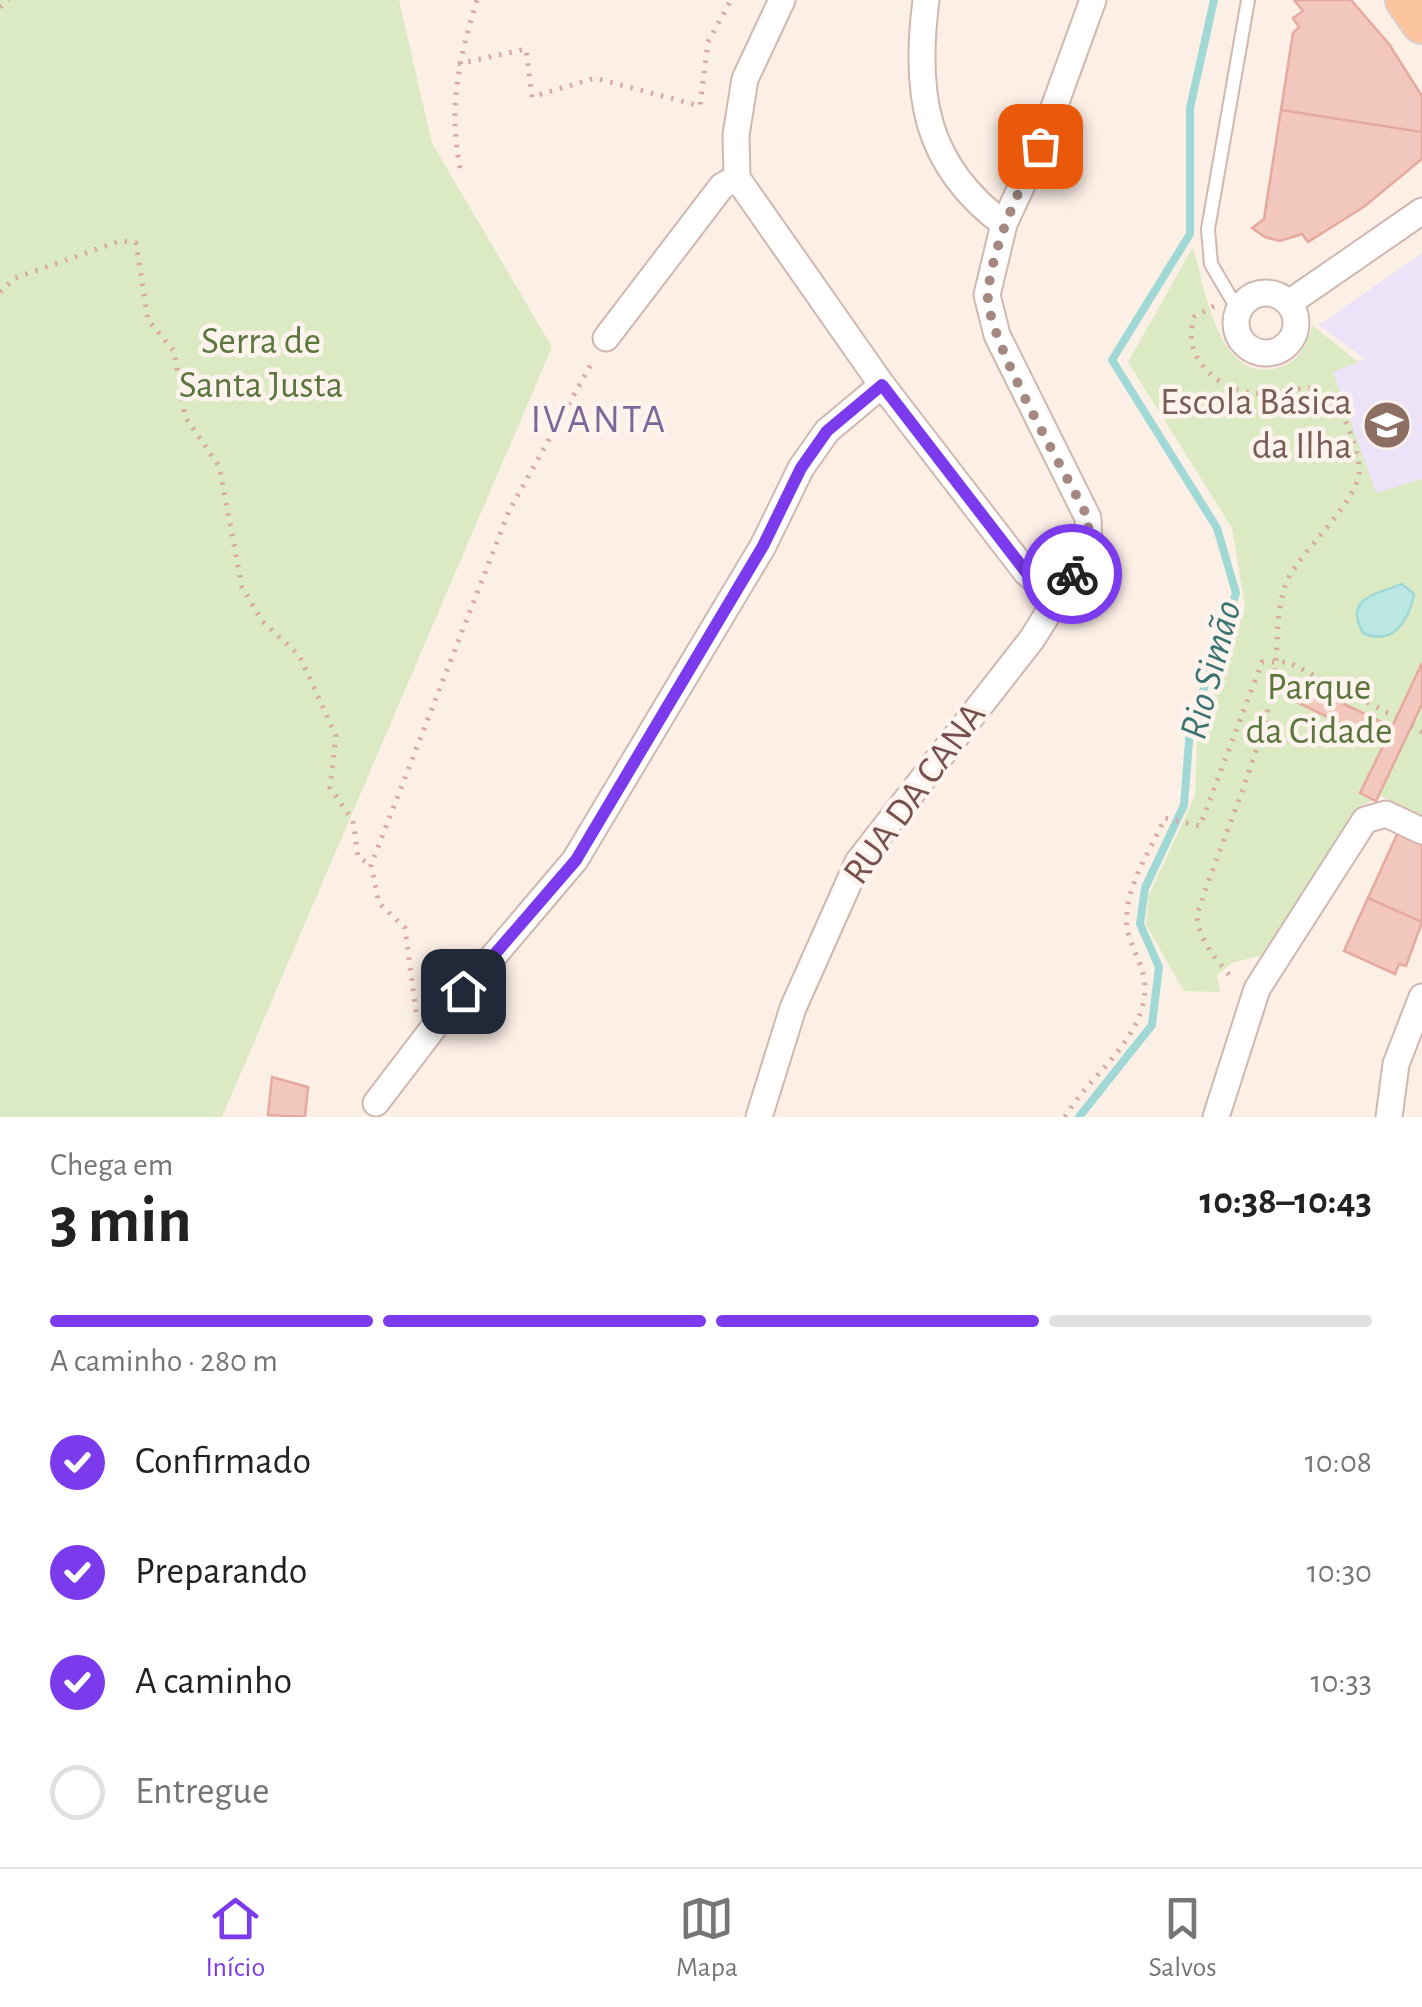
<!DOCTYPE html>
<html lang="pt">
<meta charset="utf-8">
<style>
:root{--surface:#fff;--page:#f2f2f2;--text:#222;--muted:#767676;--line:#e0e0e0;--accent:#7c3aed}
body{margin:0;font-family:"Alegreya Sans",sans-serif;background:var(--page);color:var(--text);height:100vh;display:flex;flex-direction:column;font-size:38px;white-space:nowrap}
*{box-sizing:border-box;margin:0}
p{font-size:32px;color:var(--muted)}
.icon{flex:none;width:55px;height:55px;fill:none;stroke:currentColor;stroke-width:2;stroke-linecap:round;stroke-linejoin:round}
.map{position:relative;height:1117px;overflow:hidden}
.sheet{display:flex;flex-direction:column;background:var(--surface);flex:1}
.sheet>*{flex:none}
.pin{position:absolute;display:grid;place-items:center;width:85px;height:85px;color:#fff;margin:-42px;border-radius:20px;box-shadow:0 5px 15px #0006}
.courier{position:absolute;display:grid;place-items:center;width:100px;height:100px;margin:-50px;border:8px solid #7c3aed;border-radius:50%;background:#fff;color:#222;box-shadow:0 2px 12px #0007}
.head em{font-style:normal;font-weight:600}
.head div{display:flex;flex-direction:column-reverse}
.head{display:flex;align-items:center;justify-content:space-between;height:170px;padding:0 50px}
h1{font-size:65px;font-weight:600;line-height:75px}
.bar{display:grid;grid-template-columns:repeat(4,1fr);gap:15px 10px;align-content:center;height:120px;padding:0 50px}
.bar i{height:12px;border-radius:8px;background:var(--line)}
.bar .selected{background:var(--accent)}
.bar p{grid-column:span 4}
ol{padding:0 50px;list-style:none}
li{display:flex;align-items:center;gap:30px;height:110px}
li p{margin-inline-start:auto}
li .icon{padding:10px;border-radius:50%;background:var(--accent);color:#fff;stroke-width:4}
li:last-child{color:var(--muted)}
li i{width:55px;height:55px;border:5px solid var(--line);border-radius:50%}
.dock{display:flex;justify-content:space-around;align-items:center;height:140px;border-top:2px solid var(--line);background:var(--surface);font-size:28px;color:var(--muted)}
.dock a{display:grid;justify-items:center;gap:5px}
.dock .selected{color:var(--accent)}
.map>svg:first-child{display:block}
.education{fill:#ece3f9}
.green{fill:#dceac4}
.water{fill:#bae6e3;stroke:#a0d8d5;stroke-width:2.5}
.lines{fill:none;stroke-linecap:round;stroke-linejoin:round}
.stream{stroke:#a0d8d5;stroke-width:8}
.building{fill:#f2c7be;stroke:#e5aa9e;stroke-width:2.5}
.service-casing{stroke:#d0b7af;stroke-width:16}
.minor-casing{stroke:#d0b7af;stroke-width:29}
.primary-casing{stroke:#d9cecd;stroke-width:44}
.path{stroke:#d7aaa0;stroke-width:5;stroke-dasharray:2.5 8;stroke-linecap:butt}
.service{stroke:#fff;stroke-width:12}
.minor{stroke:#fff;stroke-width:25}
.primary{stroke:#fbc59f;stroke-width:40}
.done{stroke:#a58881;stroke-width:10;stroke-dasharray:0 18}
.route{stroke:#7c3aed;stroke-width:12}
.labels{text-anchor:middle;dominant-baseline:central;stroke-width:9;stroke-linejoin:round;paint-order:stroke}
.park-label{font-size:38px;fill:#5c7640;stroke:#fff4ed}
.education-label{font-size:38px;fill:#785e54;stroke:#fff4ed;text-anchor:end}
.street-label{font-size:38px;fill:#76514b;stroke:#fff4ed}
.neighbourhood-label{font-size:40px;letter-spacing:2.5px;fill:#7d6699;stroke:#fff4ed}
.water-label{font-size:40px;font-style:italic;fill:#3b7471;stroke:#fff4ed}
</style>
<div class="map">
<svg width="1422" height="1117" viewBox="0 0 1422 1117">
<rect width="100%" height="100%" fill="#fcefe6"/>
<!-- education -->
<path class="education" d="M 1422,253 L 1422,479 L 1376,494 L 1332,371 L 1365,359 L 1319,325 Z"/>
<!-- green -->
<path class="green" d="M 0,0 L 399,0 L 432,143 L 552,347 L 222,1117 L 0,1117 Z
M 1193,247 C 1205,287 1218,387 1280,367 C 1300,361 1308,343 1312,325 L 1358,362 L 1333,372 L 1376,493 L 1422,479 L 1422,815 L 1381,796 L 1358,807 L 1267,954 L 1232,963 L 1217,975 L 1220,992 L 1184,991 L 1146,925 L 1149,895 L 1195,796 L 1197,743 L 1245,607 L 1232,528 L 1128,362 Z"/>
<!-- water -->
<path class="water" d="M 1402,584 L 1414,594 C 1409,619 1394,647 1363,633 C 1343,598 1377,594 1402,584 Z"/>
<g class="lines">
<!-- stream -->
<path class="stream" d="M 1079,1117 L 1152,1025 L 1159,967 L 1140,924 L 1145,888 L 1184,805 L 1190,729 L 1236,593 L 1217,528 L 1112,360 L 1190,234 L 1190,108 L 1214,0"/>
</g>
<!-- building -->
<path class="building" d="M 1294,0 L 1351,0 L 1389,44 L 1422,96 L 1422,132 L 1281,110 L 1293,33 L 1299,27 L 1293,18 L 1303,11 Z
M 1281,110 L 1422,132 L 1422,159 L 1365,206 L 1308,242 L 1302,234 L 1280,241 L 1265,237 L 1252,228 L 1264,219 Z
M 1422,663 L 1422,704 L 1376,801 L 1360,793 L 1384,744 L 1290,699 L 1298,682 L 1392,727 Z
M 1399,830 L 1422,837 L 1422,922 L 1368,898 Z
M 1368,898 L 1422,922 L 1406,966 L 1399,964 L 1395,974 L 1344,951 Z
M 272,1077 L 308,1087 L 305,1117 L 268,1115 Z"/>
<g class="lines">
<!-- service casing -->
<g class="service-casing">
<path id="service" d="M 1238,310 L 1211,264 L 1208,229 L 1248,0"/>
</g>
<!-- minor casing -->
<g class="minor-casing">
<path id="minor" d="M 782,0 L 745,79 L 736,135 L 737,178 L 882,385 L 1026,572 L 1056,598
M 926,0 C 914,93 924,165 1004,224
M1236 323a30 30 0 1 1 60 0a30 30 0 1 1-60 0Z
M 1289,303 L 1422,211
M 606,338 L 722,186 L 737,178
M 376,1103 L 441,1018 L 575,860 L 763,546 L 801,468 L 827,431 L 882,385
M 759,1117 L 793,1008 L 858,862 L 1032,639 L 1089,548 L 1088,518 L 997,335 L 987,295 L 1004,224 L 1040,146 L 1093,0
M 1216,1117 L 1257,989 L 1365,820 L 1386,814 L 1422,831
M 1389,1117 L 1396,1064 L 1422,997"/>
</g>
<!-- primary casing -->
<g class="primary-casing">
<path id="primary" d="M 1406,0 L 1422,23"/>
</g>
<!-- path -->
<path class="path" d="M 0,7 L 9,0
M 458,64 L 526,49 L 532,97 L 595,78 L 700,106 L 708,42 L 731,0
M 460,168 C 448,106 459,59 477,0
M 0,292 L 15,278 L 120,241 L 136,243 L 148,320 L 174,351 L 185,417 L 219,466 L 242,587 L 262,621 L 299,655 L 336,736 L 330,788 L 353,821 L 358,857 L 371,865
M 1214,306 L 1194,317 C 1189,336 1191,351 1203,366 C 1224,392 1254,397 1286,392 C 1296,390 1305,386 1315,389 C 1341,398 1355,440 1359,465 C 1365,496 1303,548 1288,579 C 1273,612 1280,656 1272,692 C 1255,769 1221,841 1197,915 C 1198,940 1218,962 1234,980
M 1411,726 L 1422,732
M 416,1012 L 405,928 L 379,903 L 371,865 L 509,511 L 594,359
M 1065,1117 C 1089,1075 1145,1040 1145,987 C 1145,967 1130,947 1127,927 C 1123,890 1150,851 1165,818 L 1200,826 L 1262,662 L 1288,662 L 1396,717"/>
<!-- service -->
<use href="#service" class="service"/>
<!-- minor -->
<use href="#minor" class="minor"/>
<!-- primary -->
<use href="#primary" class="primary"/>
</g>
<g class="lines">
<!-- done -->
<path class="done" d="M 1040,146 C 1019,192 994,240 988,292 C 983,334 1066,473 1088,518 L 1089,548 L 1072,574"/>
<!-- route -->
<path class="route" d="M 463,991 L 576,860 L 763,546 L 801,468 L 827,431 L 882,385 L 1026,572 L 1056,598 L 1072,574"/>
</g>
<!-- icons -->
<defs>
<g id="school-disc" transform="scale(2.5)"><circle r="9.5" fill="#8d6e63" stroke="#fff4ed"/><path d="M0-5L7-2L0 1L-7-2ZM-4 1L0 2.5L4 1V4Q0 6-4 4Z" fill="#fff"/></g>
</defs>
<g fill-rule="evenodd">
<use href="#school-disc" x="1387" y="425"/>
</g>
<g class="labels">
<!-- park labels -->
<g class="park-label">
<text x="261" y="342">Serra de<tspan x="261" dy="44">Santa Justa</tspan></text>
<text x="1319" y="688">Parque<tspan x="1319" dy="44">da Cidade</tspan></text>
</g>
<!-- education labels -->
<g class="education-label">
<text x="1352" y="403">Escola Básica<tspan x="1352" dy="44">da Ilha</tspan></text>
</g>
<!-- street labels -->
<g class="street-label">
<text transform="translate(915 794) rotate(-54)">RUA DA CANA</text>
</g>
<!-- neighbourhood labels -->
<g class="neighbourhood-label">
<text x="599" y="420">IVANTA</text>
</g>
<!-- water labels -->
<g class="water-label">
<text transform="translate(1211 670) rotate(-75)">Rio Simão</text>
</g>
</g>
</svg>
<div class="pin" style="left:1040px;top:146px;background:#ea580c"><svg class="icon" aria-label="bag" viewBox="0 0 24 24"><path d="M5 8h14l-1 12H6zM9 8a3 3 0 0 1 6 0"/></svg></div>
<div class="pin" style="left:463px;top:991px;background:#1f2937"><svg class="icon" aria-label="home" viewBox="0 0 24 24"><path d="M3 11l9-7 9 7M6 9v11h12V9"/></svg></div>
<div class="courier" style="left:1072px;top:574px"><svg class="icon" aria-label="bike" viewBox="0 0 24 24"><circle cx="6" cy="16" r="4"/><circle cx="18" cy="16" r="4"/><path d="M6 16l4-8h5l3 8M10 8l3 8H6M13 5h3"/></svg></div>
</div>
<section class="sheet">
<div class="head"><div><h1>3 min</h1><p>Chega em</p></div><em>10:38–10:43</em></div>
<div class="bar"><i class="selected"></i><i class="selected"></i><i class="selected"></i><i></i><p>A caminho · 280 m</p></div>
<ol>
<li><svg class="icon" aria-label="check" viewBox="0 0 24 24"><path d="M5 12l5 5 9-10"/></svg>Confirmado<p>10:08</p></li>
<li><svg class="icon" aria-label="check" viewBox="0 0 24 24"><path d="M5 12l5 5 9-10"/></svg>Preparando<p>10:30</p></li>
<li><svg class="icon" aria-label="check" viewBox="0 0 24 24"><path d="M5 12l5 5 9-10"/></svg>A caminho<p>10:33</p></li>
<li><i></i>Entregue</li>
</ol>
</section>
<nav class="dock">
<a class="selected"><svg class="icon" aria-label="home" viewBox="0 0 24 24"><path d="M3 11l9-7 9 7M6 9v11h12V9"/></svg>Início</a>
<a><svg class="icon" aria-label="map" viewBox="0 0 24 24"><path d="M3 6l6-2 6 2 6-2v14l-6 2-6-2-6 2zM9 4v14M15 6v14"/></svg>Mapa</a>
<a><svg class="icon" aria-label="saved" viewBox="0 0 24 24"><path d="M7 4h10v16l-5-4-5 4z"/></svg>Salvos</a>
</nav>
